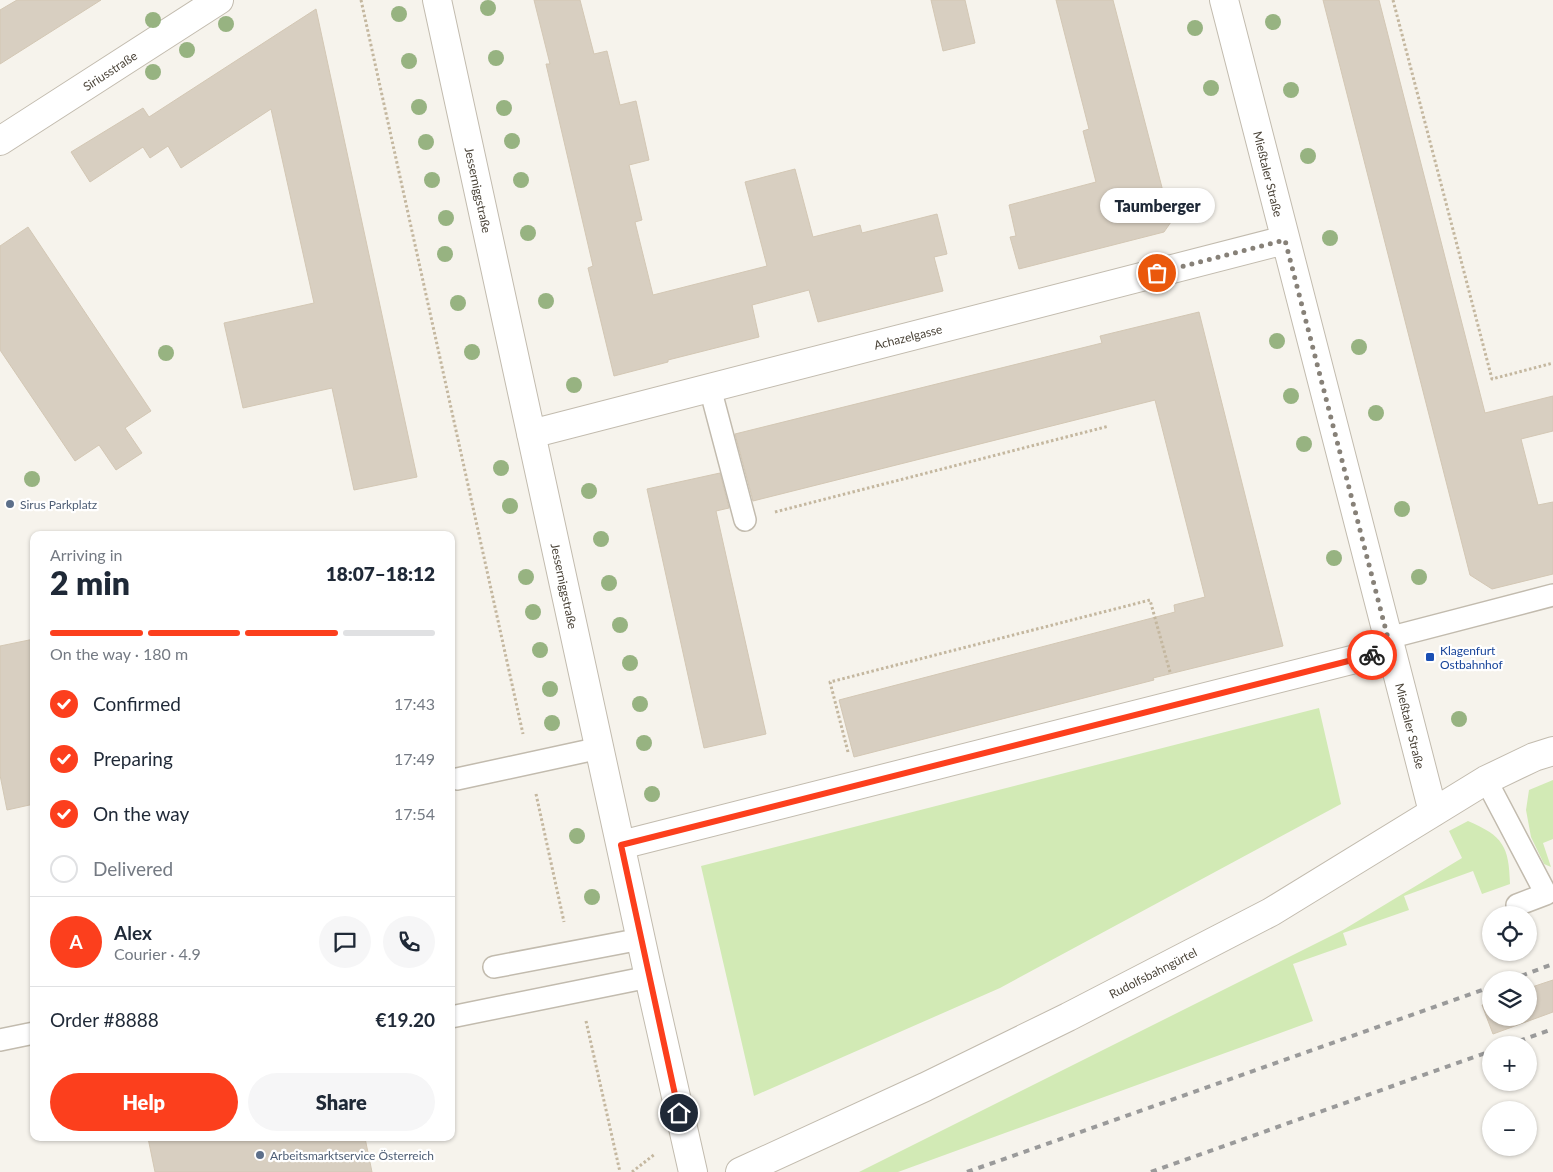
<!DOCTYPE html>
<meta charset="utf-8">
<style>
:root{--surface:#fff;--page:#f6f6f7;--text:#1f2937;--muted:#747a83;--line:#e0e1e3;--accent:#fc3f1d}
body{margin:0;font-family:Lato,sans-serif;background:var(--page);color:var(--text);height:100vh;display:flex;flex-direction:column;font-size:19px;white-space:nowrap}
*{box-sizing:border-box;margin:0}
p{font-size:16px;color:var(--muted)}
.icon{flex:none;width:28px;height:28px;fill:none;stroke:currentColor;stroke-width:2;stroke-linecap:round;stroke-linejoin:round}
.map{position:relative;flex:1;overflow:hidden}
.side{position:absolute;left:30px;top:531px;width:425px;height:610px;display:flex;flex-direction:column;background:var(--surface);border-radius:10px;box-shadow:0 1px 4px #0004}
.side>*{flex:none}
.buttons{position:absolute;left:1482px;top:906px;display:grid;gap:10px}
.buttons a{display:grid;place-items:center;width:55px;height:55px;border-radius:50%;background:var(--surface);box-shadow:0 1px 4px #0004;font-size:25px}
.pin{position:absolute;display:grid;place-items:center;width:42px;height:42px;color:#fff;margin:-21px;border:2px solid #fff;border-radius:50%;box-shadow:0 1px 5px #0007}
.courier{position:absolute;display:grid;place-items:center;width:50px;height:50px;margin:-25px;border:4px solid #fc3f1d;border-radius:50%;background:#fff;color:#222;box-shadow:0 1px 6px #0007}
.bubble{position:absolute;height:35px;border-radius:18px;background:var(--surface);box-shadow:0 1px 4px #0004;font-size:16px;font-weight:800;line-height:35px;text-align:center}
.overview em{font-style:normal;font-weight:800}
.overview div{display:flex;flex-direction:column-reverse}
.overview{display:flex;align-items:center;justify-content:space-between;height:85px;padding:0 20px}
h1{font-size:32px;font-weight:800;line-height:38px}
.bar{display:grid;grid-template-columns:repeat(4,1fr);gap:8px 5px;align-content:center;height:60px;padding:0 20px}
.bar i{height:6px;border-radius:4px;background:var(--line)}
.bar .on{background:var(--accent)}
.bar p{grid-column:span 4}
.line{display:flex;align-items:center;gap:12px;padding:0 20px;border-top:1px solid var(--line)}
.line div{flex:1}
.round{display:grid;place-items:center;flex:none;width:52px;height:52px;border-radius:26px;background:var(--page)}
ol{padding:0 20px;list-style:none}
li{display:flex;align-items:center;gap:15px;height:55px}
li p{margin-inline-start:auto}
li .icon{padding:5px;border-radius:50%;background:var(--accent);color:#fff;stroke-width:4}
li:last-child{color:var(--muted)}
li i{width:28px;height:28px;border:2px solid var(--line);border-radius:50%}
.button{display:flex;gap:10px;margin-top:auto;padding:10px 20px}
.button a{flex:1;height:58px;border-radius:30px;background:var(--accent);color:#fff;font-size:20px;font-weight:800;line-height:58px;text-align:center}
.button a+a{background:var(--page);color:var(--text)}
.map>svg:first-child{display:block}
.green{fill:#d2eab5}
.building{fill:#d8cfc1;stroke:#d3c7b4}
.lines{fill:none;stroke-linecap:round;stroke-linejoin:round}
.service-casing{stroke:#c2bbae;stroke-width:24}
.minor-casing{stroke:#c2bbae;stroke-width:30}
.tertiary-casing{stroke:#c2bbae;stroke-width:30}
.path{stroke:#c4b79f;stroke-width:3;stroke-dasharray:2.5 2.5;stroke-linecap:butt}
.service{stroke:#fff;stroke-width:21}
.minor{stroke:#fff;stroke-width:28}
.tertiary{stroke:#fff;stroke-width:28}
.rail{stroke:#9a9a9a;stroke-width:4;stroke-dasharray:6 6;stroke-linecap:butt}
.tree{fill:#97b381}
.done{stroke:#878178;stroke-width:5;stroke-dasharray:0 9}
.route{stroke:#fc3f1d;stroke-width:6}
.service-dot{fill:#5c6f8a;stroke:#fff;stroke-width:2}
.transit-dot{fill:#1a4fb4;stroke:#fff;stroke-width:2}
.labels{text-anchor:middle;dominant-baseline:central;stroke-width:4.5;stroke-linejoin:round;paint-order:stroke}
.street-label{font-size:12px;fill:#4b4439;stroke:#fff}
.service-label{font-size:12px;fill:#4e5e75;stroke:#fff;text-anchor:start}
.transit-label{font-size:12px;fill:#164399;stroke:#fff;text-anchor:start}
</style>
<div class="map">
<svg width="1553" height="1172" viewBox="0 0 1553 1172">
<rect width="100%" height="100%" fill="#f6f3ec"/>
<!-- green -->
<path class="green" d="M 1319,708 L 1341,804 L 1000,988 L 754,1096 L 701,866 Z
M 1553,780 L 1553,839 L 1543,843 L 1551,867 L 1544,864 L 1531,837 L 1526,810 L 1529,790 Z
M 1468,821 C 1503,836 1509,846 1510,884 L 1482,894 L 1473,871 L 1404,896 L 1409,910 L 1343,933 L 1347,945 L 1293,964 L 1313,1021 L 898,1172 L 859,1172 L 1343,930 L 1462,858 L 1449,831 Z"/>
<!-- building -->
<path class="building" d="M 17,0 L 101,0 L 0,64 L 0,10 Z
M 534,0 L 580,0 L 594,54 L 607,51 L 620,105 L 636,101 L 649,160 L 629,165 L 642,220 L 635,222 L 653,295 L 767,266 L 745,182 L 795,169 L 813,237 L 860,225 L 862,233 L 937,214 L 947,254 L 934,257 L 943,291 L 818,322 L 809,290 L 752,305 L 759,337 L 668,360 L 668,362 L 614,376 L 588,268 L 593,266 L 546,64 L 550,64 Z
M 931,0 L 965,0 L 975,43 L 943,51 Z
M 1056,0 L 1113,0 L 1171,222 L 1164,232 L 1019,269 L 1010,237 L 1016,236 L 1009,205 L 1096,182 L 1083,131 L 1089,129 Z
M 1323,0 L 1379,0 L 1485,413 L 1553,396 L 1553,431 L 1521,439 L 1538,505 L 1553,502 L 1553,574 L 1492,589 L 1470,575 Z
M 316,9 L 417,477 L 354,490 L 332,388 L 243,408 L 224,323 L 314,303 L 271,109 L 181,168 L 168,146 L 150,158 L 143,147 L 90,182 L 71,152 L 143,108 L 149,117 Z
M 28,227 L 151,411 L 125,428 L 142,453 L 116,470 L 99,445 L 75,461 L 0,350 L 0,246 Z
M 1199,312 L 1283,646 L 1153,678 L 1154,680 L 854,757 L 839,700 L 1175,612 L 1174,605 L 1205,597 L 1155,400 L 753,501 L 735,434 L 1102,343 L 1100,336 Z
M 720,473 L 729,508 L 716,511 L 766,734 L 704,748 L 647,489 Z
M 34,639 L 34,804 L 7,810 L 0,775 L 0,646 Z
M 1553,980 L 1553,1012 L 1493,1034 L 1482,1005 L 1491,1002 L 1491,1018 L 1529,1018 L 1529,988 Z
M 148,1138 L 365,1138 L 372,1172 L 155,1172 Z"/>
<g class="lines">
<!-- service casing -->
<g class="service-casing">
<path id="service" d="M 710,388 L 745,520
M 1388,638 L 1553,595
M 457,779 L 600,748
M 1486,780 L 1546,894 L 1517,905
M 494,967 L 641,939
M 451,1017 L 649,977
M 0,1040 L 34,1033"/>
</g>
<!-- minor casing -->
<g class="minor-casing">
<path id="minor" d="M 437,0 L 649,977 L 693,1172
M 1224,0 L 1433,812
M 0,141 L 219,0
M 531,434 L 1285,240
M 621,845 L 1391,650"/>
</g>
<!-- tertiary casing -->
<g class="tertiary-casing">
<path id="tertiary" d="M 740,1172 L 925,1087 L 1068,1017 L 1271,912 L 1486,780 L 1534,757 L 1553,751"/>
</g>
<!-- path -->
<path class="path" d="M 361,0 L 523,734
M 1393,0 L 1492,379 L 1553,363
M 775,512 L 1109,426
M 848,752 L 830,682 L 1150,600 L 1170,672
M 536,794 L 564,922
M 586,1021 L 620,1172
M 632,1172 L 655,1154"/>
<!-- service -->
<use href="#service" class="service"/>
<!-- minor -->
<use href="#minor" class="minor"/>
<!-- tertiary -->
<use href="#tertiary" class="tertiary"/>
<!-- rail -->
<path class="rail" d="M 1510,980 L 1553,964
M 1508,1045 L 1553,1029
M 967,1172 L 1491,987
M 1151,1172 L 1491,1051"/>
</g>
<!-- trees -->
<g class="tree">
<circle cx="488" cy="8" r="8"/>
<circle cx="399" cy="14" r="8"/>
<circle cx="153" cy="20" r="8"/>
<circle cx="1273" cy="22" r="8"/>
<circle cx="226" cy="24" r="8"/>
<circle cx="1195" cy="28" r="8"/>
<circle cx="187" cy="50" r="8"/>
<circle cx="496" cy="58" r="8"/>
<circle cx="409" cy="61" r="8"/>
<circle cx="153" cy="72" r="8"/>
<circle cx="1211" cy="88" r="8"/>
<circle cx="1291" cy="90" r="8"/>
<circle cx="419" cy="107" r="8"/>
<circle cx="504" cy="108" r="8"/>
<circle cx="512" cy="141" r="8"/>
<circle cx="426" cy="142" r="8"/>
<circle cx="1308" cy="156" r="8"/>
<circle cx="432" cy="180" r="8"/>
<circle cx="521" cy="180" r="8"/>
<circle cx="446" cy="218" r="8"/>
<circle cx="528" cy="233" r="8"/>
<circle cx="1330" cy="238" r="8"/>
<circle cx="445" cy="254" r="8"/>
<circle cx="546" cy="301" r="8"/>
<circle cx="458" cy="303" r="8"/>
<circle cx="1277" cy="341" r="8"/>
<circle cx="1359" cy="347" r="8"/>
<circle cx="472" cy="352" r="8"/>
<circle cx="166" cy="353" r="8"/>
<circle cx="574" cy="385" r="8"/>
<circle cx="1291" cy="396" r="8"/>
<circle cx="1376" cy="413" r="8"/>
<circle cx="1304" cy="444" r="8"/>
<circle cx="501" cy="468" r="8"/>
<circle cx="32" cy="479" r="8"/>
<circle cx="589" cy="491" r="8"/>
<circle cx="510" cy="506" r="8"/>
<circle cx="1402" cy="509" r="8"/>
<circle cx="601" cy="539" r="8"/>
<circle cx="1334" cy="558" r="8"/>
<circle cx="526" cy="577" r="8"/>
<circle cx="1419" cy="577" r="8"/>
<circle cx="609" cy="583" r="8"/>
<circle cx="533" cy="612" r="8"/>
<circle cx="620" cy="625" r="8"/>
<circle cx="540" cy="650" r="8"/>
<circle cx="630" cy="663" r="8"/>
<circle cx="550" cy="689" r="8"/>
<circle cx="640" cy="704" r="8"/>
<circle cx="1459" cy="719" r="8"/>
<circle cx="552" cy="723" r="8"/>
<circle cx="644" cy="743" r="8"/>
<circle cx="652" cy="794" r="8"/>
<circle cx="577" cy="836" r="8"/>
<circle cx="592" cy="897" r="8"/>
</g>
<g class="lines">
<!-- done -->
<path class="done" d="M 1157,273 L 1285,240 L 1391,650 L 1372,655"/>
<!-- route -->
<path class="route" d="M 679,1113 L 621,845 L 1372,655"/>
</g>
<!-- markers -->
<g class="service-dot">
<circle cx="10" cy="504" r="5"/>
<circle cx="260" cy="1155" r="5"/>
</g>
<rect class="transit-dot" x="1425" y="652" width="10" height="10" rx="2.5"/>
<g class="labels">
<!-- street labels -->
<g class="street-label">
<text transform="translate(110 71) rotate(-33)">Siriusstraße</text>
<text transform="translate(1268 174) rotate(76)">Mießtaler Straße</text>
<text transform="translate(478 190) rotate(78)">Jesserniggstraße</text>
<text transform="translate(908 337) rotate(-14)">Achazelgasse</text>
<text transform="translate(564 586) rotate(78)">Jesserniggstraße</text>
<text transform="translate(1410 726) rotate(76)">Mießtaler Straße</text>
<text transform="translate(1153 973) rotate(-27)">Rudolfsbahngürtel</text>
</g>
<!-- service labels -->
<g class="service-label">
<text x="20" y="504">Sirus Parkplatz</text>
<text x="270" y="1155">Arbeitsmarktservice Österreich</text>
</g>
<!-- transit labels -->
<g class="transit-label">
<text x="1440" y="650">Klagenfurt<tspan x="1440" dy="14">Ostbahnhof</tspan></text>
</g>
</g>
</svg>
<div class="buttons">
<a><svg class="icon" aria-label="locate" viewBox="0 0 24 24"><circle cx="12" cy="12" r="6"/><path d="M12 2v4M12 18v4M2 12h4M18 12h4"/></svg></a>
<a><svg class="icon" aria-label="layers" viewBox="0 0 24 24"><path d="M12 4l9 5-9 5-9-5zM3 14l9 5 9-5"/></svg></a>
<a>+</a>
<a>−</a>
</div>
<div class="pin" style="left:1157px;top:273px;background:#ea580c"><svg class="icon" aria-label="bag" viewBox="0 0 24 24"><path d="M5 8h14l-1 12H6zM9 8a3 3 0 0 1 6 0"/></svg></div>
<div class="pin" style="left:679px;top:1113px;background:#1f2937"><svg class="icon" aria-label="home" viewBox="0 0 24 24"><path d="M3 11l9-7 9 7M6 9v11h12V9"/></svg></div>
<div class="courier" style="left:1372px;top:655px"><svg class="icon" aria-label="bike" viewBox="0 0 24 24"><circle cx="6" cy="16" r="4"/><circle cx="18" cy="16" r="4"/><path d="M6 16l4-8h5l3 8M10 8l3 8H6M13 5h3"/></svg></div>
<div class="bubble" style="left:1100px;top:188px;width:115px">Taumberger</div>
<section class="side">
<div class="overview"><div><h1>2 min</h1><p>Arriving in</p></div><em>18:07–18:12</em></div>
<div class="bar"><i class="on"></i><i class="on"></i><i class="on"></i><i></i><p>On the way · 180 m</p></div>
<ol>
<li><svg class="icon" aria-label="check" viewBox="0 0 24 24"><path d="M5 12l5 5 9-10"/></svg>Confirmed<p>17:43</p></li>
<li><svg class="icon" aria-label="check" viewBox="0 0 24 24"><path d="M5 12l5 5 9-10"/></svg>Preparing<p>17:49</p></li>
<li><svg class="icon" aria-label="check" viewBox="0 0 24 24"><path d="M5 12l5 5 9-10"/></svg>On the way<p>17:54</p></li>
<li><i></i>Delivered</li>
</ol>
<div class="line" style="height:90px"><b class="round" style="background:var(--accent);color:#fff">A</b><div><b>Alex</b><p>Courier · 4.9</p></div><a class="round"><svg class="icon" aria-label="chat" viewBox="0 0 24 24"><path d="M4 5h16v11H9l-5 4z"/></svg></a><a class="round"><svg class="icon" aria-label="phone" viewBox="0 0 24 24"><path d="M5 4h4l2 5-3 2q2 4 5 5l2-3 5 2v4C11 20 4 13 5 4z"/></svg></a></div>
<div class="line" style="height:65px"><div>Order #8888</div><b>€19.20</b></div>
<div class="button"><a>Help</a><a>Share</a></div>
</section>
</div>
